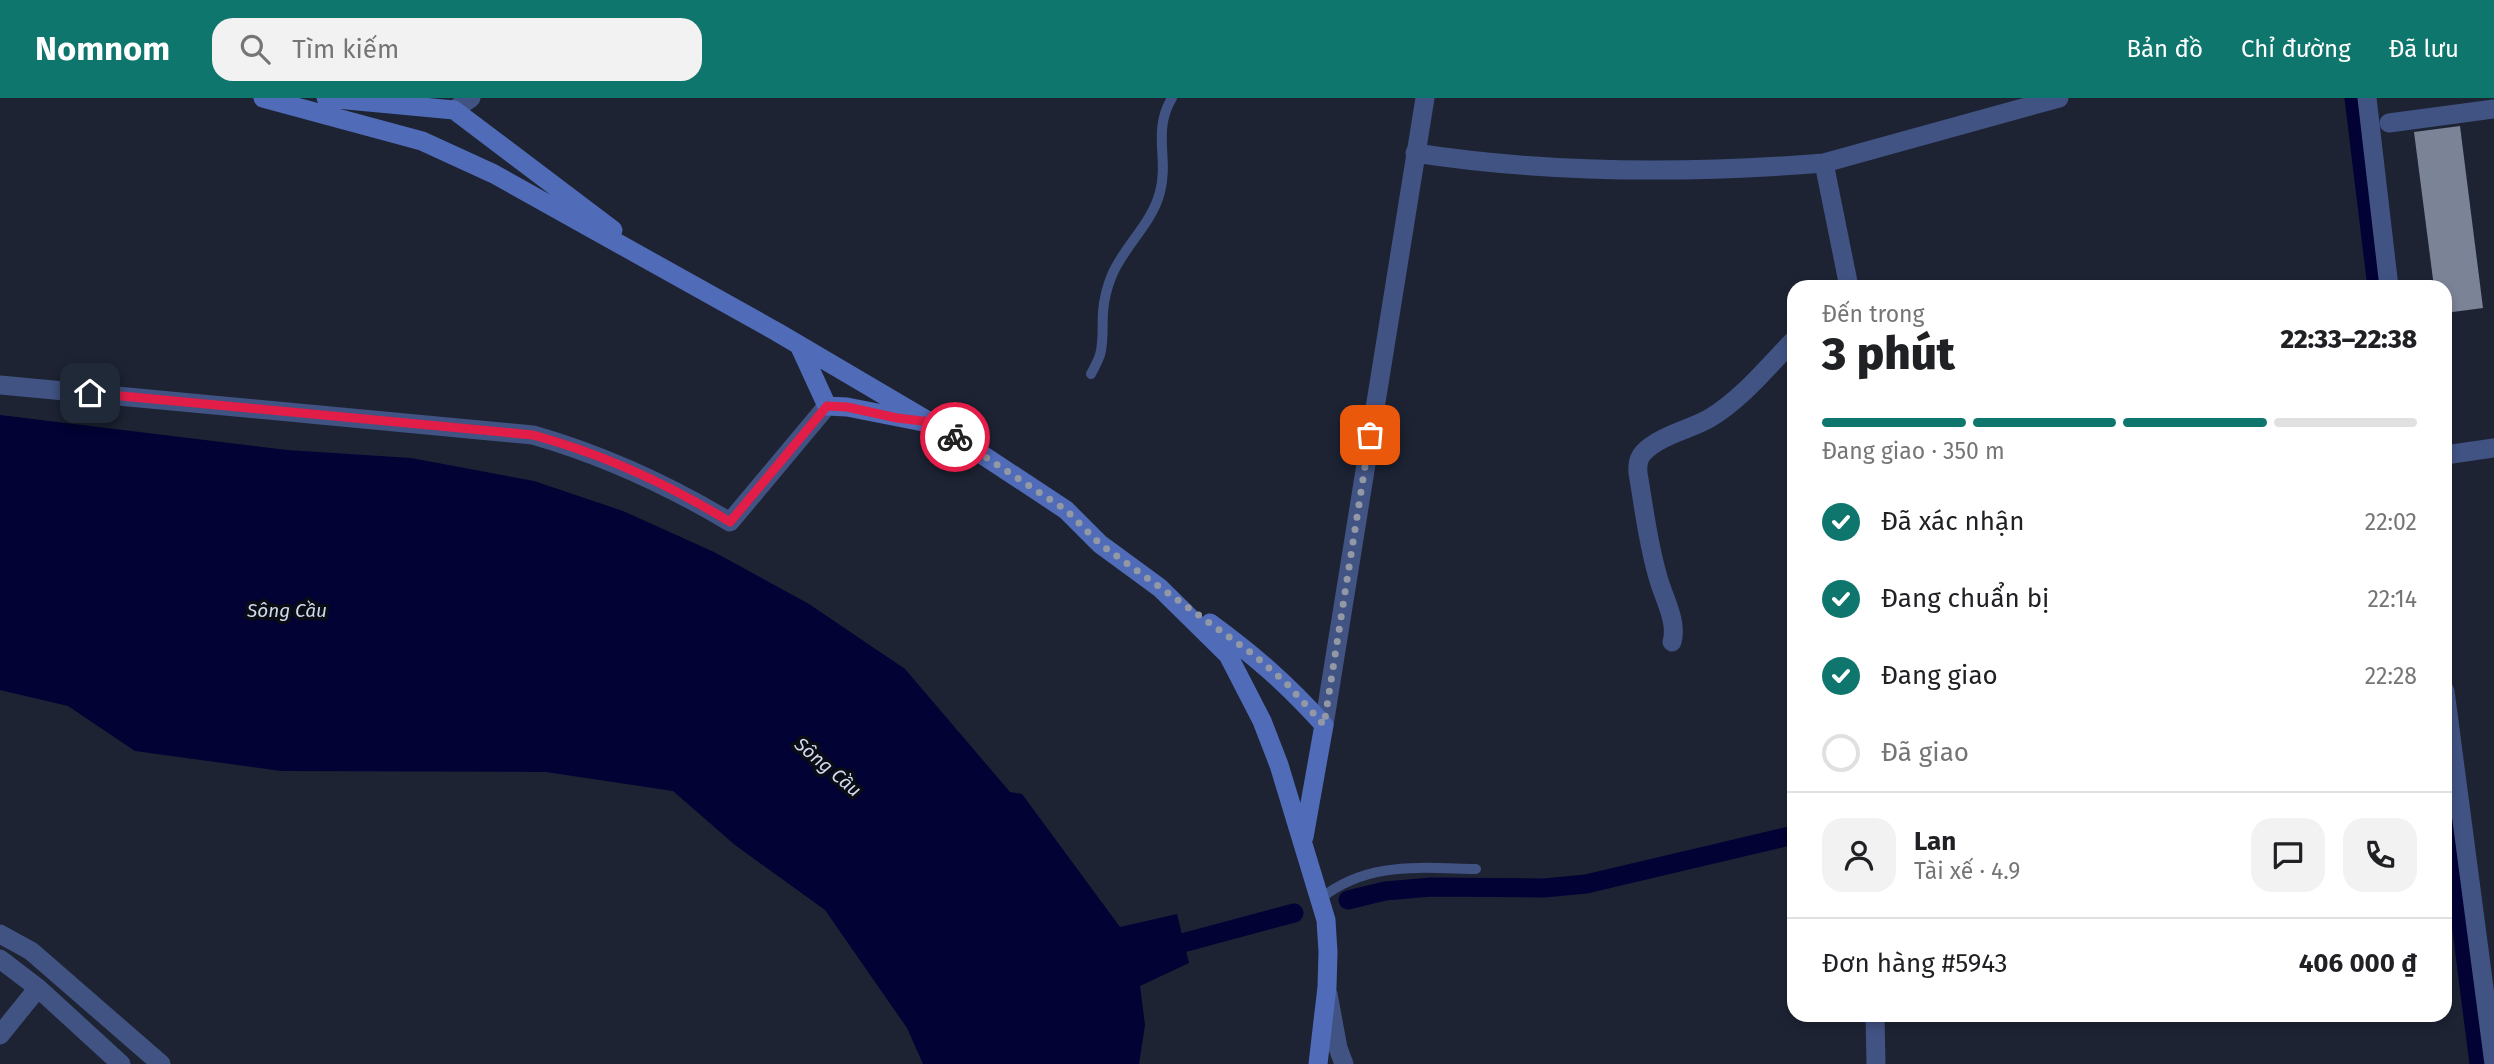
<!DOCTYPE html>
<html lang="vi">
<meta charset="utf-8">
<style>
:root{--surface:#fff;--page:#f2f2f2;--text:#202124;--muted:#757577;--line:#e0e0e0;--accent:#0f766e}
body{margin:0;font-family:"Fira Sans",sans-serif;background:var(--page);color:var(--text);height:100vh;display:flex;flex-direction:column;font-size:26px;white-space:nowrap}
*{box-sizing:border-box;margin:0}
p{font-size:23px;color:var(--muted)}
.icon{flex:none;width:38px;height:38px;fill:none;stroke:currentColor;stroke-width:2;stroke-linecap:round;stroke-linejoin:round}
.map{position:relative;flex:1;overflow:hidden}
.drawer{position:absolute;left:1787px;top:182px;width:665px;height:742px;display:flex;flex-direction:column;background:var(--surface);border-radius:21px;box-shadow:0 4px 10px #0003}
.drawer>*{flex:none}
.pin{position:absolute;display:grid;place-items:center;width:60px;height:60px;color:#fff;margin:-30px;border-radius:14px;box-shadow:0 4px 10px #0006}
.courier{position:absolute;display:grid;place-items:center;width:70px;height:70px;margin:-35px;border:5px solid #e11d48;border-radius:50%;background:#fff;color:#222;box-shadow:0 2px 9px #0007}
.summary em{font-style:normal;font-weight:800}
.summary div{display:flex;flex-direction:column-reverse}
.summary{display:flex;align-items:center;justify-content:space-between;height:119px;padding:0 35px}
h1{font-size:46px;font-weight:800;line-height:52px}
.bar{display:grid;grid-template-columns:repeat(4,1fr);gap:10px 7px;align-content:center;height:84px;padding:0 35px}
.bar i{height:9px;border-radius:5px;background:var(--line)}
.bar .active{background:var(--accent)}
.bar p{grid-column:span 4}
.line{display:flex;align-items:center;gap:18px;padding:0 35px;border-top:2px solid var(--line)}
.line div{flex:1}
.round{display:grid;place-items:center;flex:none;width:74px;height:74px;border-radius:21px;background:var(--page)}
ol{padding:0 35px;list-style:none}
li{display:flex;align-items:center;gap:21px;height:77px}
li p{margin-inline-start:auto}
li .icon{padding:7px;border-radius:50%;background:var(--accent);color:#fff;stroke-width:4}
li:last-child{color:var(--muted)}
li i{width:38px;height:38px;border:4px solid var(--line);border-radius:50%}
header{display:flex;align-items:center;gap:42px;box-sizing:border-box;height:98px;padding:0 35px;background:var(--accent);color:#fff}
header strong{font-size:33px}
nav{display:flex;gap:38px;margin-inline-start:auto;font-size:24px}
.search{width:490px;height:63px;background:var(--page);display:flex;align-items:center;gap:18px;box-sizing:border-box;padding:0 24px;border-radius:21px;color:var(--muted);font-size:26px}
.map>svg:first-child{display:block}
.water{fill:#020235}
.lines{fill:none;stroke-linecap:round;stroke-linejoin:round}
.canal{stroke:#020235;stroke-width:19}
.building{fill:#7b8497}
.service{stroke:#415383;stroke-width:10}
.minor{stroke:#415383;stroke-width:19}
.tertiary{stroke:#415383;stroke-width:19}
.secondary{stroke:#506cb8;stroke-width:19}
.done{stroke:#9398a5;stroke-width:7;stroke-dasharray:0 12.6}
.route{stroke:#e11d48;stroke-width:9}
.labels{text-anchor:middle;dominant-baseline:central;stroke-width:7;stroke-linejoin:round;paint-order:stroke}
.water-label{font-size:19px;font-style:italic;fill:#d1daef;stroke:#0a0d14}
</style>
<header>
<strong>Nomnom</strong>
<div class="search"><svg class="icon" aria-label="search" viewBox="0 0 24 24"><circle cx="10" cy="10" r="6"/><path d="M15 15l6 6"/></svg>Tìm kiếm</div>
<nav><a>Bản đồ</a><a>Chỉ đường</a><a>Đã lưu</a></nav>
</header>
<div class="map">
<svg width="2494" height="966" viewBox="0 0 2494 966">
<rect width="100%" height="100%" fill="#1d2333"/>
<!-- water -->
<path class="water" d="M 0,317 L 287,352 L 411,360 L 534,383 L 623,413 L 714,454 L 809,506 L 905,571 L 1010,694 L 1022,696 L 1120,829 L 1177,816 L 1189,865 L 1140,888 L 1145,927 L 1139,966 L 923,966 L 907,930 L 825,812 L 735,747 L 673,693 L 546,674 L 281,673 L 135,653 L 68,608 L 0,592 Z"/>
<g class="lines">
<!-- canal -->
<path class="canal" d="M 2354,0 L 2377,189
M 2445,699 L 2479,966
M 1348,802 L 1385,793 L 1431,789 L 1544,790 L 1586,786 L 1794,737
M 1160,851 L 1294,815"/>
</g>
<!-- building -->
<path class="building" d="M 2460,28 L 2483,210 L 2445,215 L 2445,189 L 2434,189 L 2414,34 Z"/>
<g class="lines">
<!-- service -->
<path class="service" d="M 1091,276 C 1094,270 1098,263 1100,257 C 1104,243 1102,227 1103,214 C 1104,201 1107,189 1112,177 C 1124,148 1152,126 1160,94 C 1169,60 1152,33 1172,0
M 1320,801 C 1367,763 1419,770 1476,771"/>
<!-- minor -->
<path class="minor" d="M 454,12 L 471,0
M 2389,25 L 2494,11
M 1415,55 C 1552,76 1687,76 1824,65 L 1849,189
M 1824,65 L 2059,0
M 0,287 L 533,337 C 603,357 668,387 730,424 L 827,308
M 2445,357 L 2494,350
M 1672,544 C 1678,523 1663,499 1658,479 C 1648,446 1644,410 1638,375 C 1637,362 1640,356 1651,348 C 1668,335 1691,331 1710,320 C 1742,301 1768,268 1794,242
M 0,861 L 38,890 L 121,966
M 1328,896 L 1338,950 L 1344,966
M 1875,917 L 1876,966
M 0,937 L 38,890"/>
<!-- tertiary -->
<path class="tertiary" d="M 2367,0 L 2389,189
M 2445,593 L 2494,966
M 1324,627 L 1425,0
M 0,836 L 31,853 L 161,966"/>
<!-- secondary -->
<path class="secondary" d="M 263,0 L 422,43 L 494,76 L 777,234 L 957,340 L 1066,412 L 1100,446 L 1160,490 L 1228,557 L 1262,623 L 1279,667 L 1326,822 L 1328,854 L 1327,889 L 1318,966
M 326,0 L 454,12 L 613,132
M 799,247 L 827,308 L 847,309 L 923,324
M 1210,525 C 1255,558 1286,585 1324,627 L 1304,739"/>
</g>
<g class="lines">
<!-- done -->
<path class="done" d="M 955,339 L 1066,412 L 1100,446 L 1254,557 L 1286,585 L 1324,627 L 1370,337"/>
<!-- route -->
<path class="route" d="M 90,295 L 533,337 C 603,356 668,386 730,424 L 827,308 L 847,309 L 897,320 L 931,324 L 955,339"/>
</g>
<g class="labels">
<!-- water labels -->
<g class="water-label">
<text x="287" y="512">Sông Cầu</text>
<text transform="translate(828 669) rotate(40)">Sông Cầu</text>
</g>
</g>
</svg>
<div class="pin" style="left:1370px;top:337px;background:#ea580c"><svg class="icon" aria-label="bag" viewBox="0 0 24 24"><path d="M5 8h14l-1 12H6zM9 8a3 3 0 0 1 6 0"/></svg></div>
<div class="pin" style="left:90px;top:295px;background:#1f2937"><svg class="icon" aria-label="home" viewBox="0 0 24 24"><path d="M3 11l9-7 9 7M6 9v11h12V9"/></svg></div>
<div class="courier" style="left:955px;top:339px"><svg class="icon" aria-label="bike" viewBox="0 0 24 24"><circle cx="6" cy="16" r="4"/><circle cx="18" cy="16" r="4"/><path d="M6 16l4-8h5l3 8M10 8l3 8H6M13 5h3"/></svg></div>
<section class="drawer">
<div class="summary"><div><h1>3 phút</h1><p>Đến trong</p></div><em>22:33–22:38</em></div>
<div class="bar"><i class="active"></i><i class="active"></i><i class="active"></i><i></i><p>Đang giao · 350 m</p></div>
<ol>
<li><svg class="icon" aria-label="check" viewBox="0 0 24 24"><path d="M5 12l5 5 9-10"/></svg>Đã xác nhận<p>22:02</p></li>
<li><svg class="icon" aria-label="check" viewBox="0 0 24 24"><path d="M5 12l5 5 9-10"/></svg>Đang chuẩn bị<p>22:14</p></li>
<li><svg class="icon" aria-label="check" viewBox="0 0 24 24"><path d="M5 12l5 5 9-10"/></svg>Đang giao<p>22:28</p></li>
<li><i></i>Đã giao</li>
</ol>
<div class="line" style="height:126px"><a class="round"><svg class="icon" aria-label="person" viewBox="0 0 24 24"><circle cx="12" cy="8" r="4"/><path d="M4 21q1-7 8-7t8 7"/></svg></a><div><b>Lan</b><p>Tài xế · 4.9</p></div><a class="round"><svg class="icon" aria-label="chat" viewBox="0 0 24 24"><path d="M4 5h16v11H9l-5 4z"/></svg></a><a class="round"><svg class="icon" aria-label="phone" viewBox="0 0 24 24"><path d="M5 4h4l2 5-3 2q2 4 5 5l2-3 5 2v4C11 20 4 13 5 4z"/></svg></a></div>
<div class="line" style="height:91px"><div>Đơn hàng #5943</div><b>406 000 ₫</b></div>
</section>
</div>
